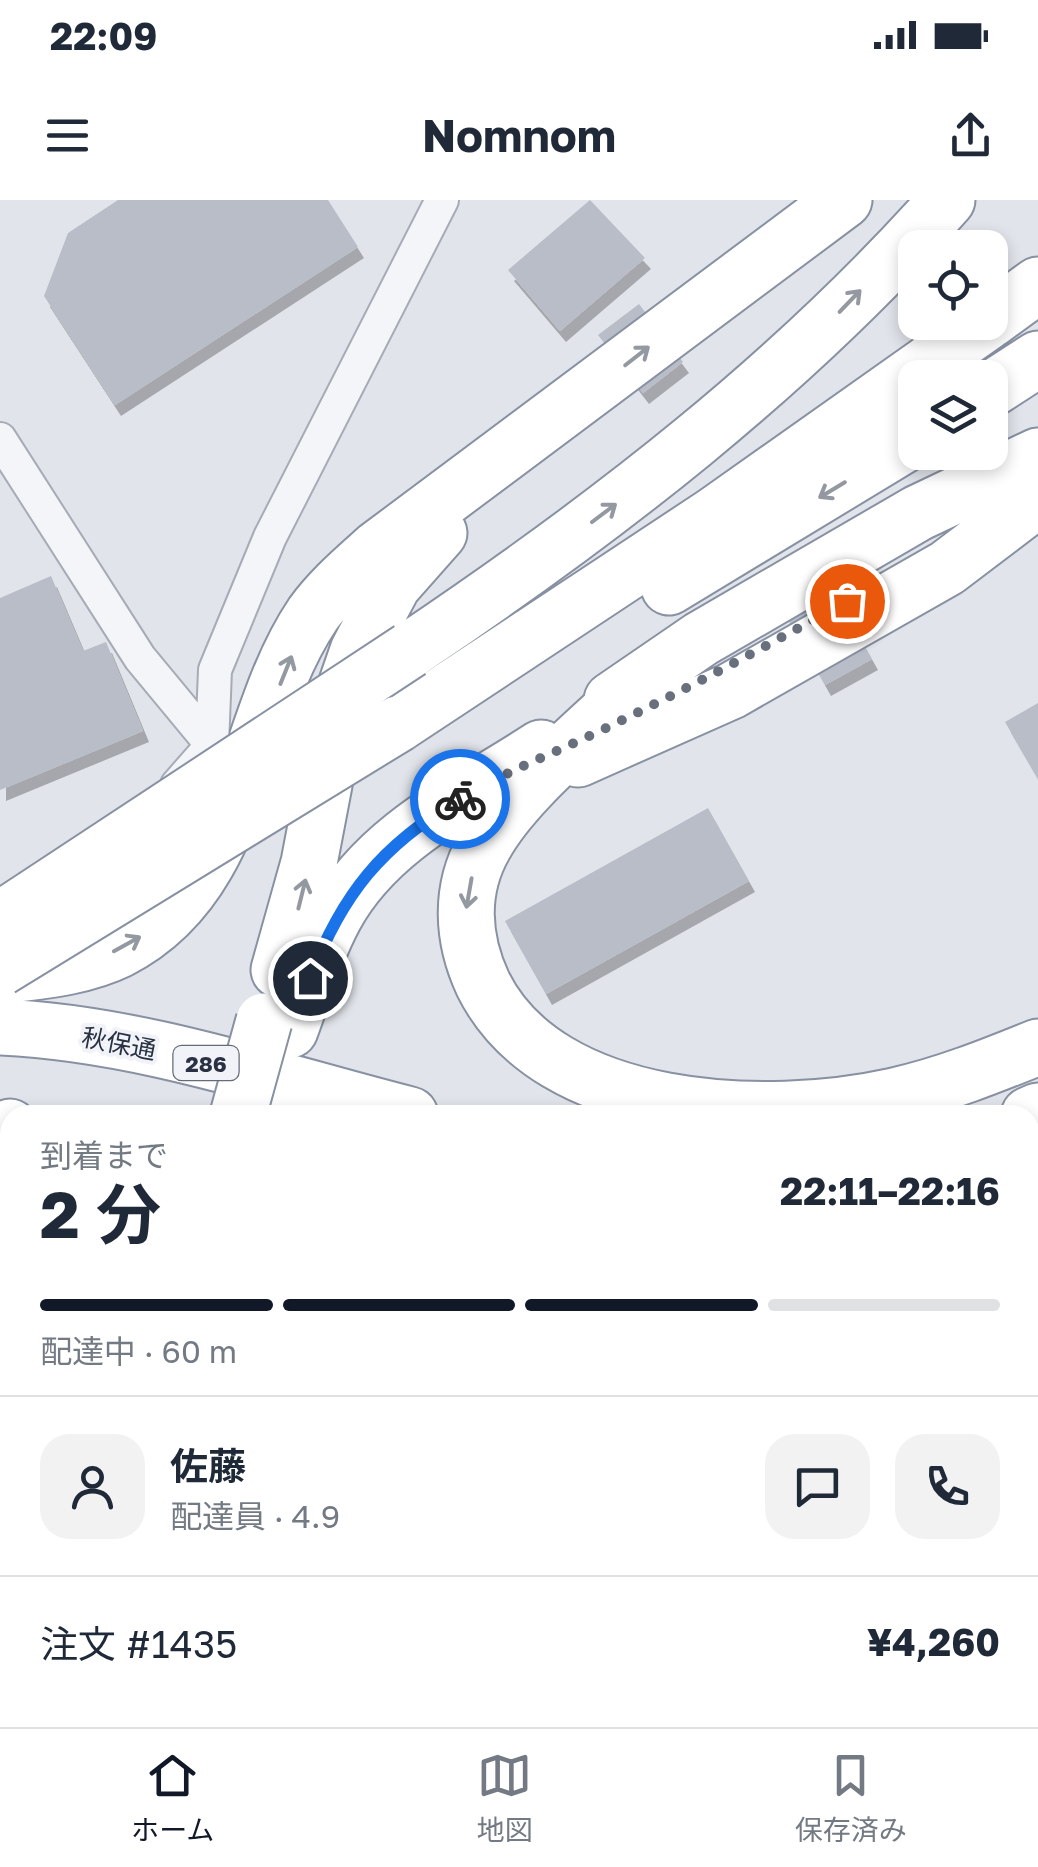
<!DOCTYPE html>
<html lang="ja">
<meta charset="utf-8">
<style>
:root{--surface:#fff;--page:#f2f2f3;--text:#1f2937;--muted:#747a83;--line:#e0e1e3;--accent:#111827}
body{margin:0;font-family:"Golos Text","Noto Sans JP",sans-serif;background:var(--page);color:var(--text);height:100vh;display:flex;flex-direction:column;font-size:38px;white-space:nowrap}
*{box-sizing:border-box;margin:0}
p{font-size:32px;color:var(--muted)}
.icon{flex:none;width:55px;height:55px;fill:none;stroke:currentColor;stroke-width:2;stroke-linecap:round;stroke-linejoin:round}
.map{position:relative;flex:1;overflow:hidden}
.drawer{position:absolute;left:0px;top:905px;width:1040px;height:622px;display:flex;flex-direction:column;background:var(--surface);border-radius:30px 30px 0 0;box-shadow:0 5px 15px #0003}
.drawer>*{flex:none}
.controls{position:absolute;left:898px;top:30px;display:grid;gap:20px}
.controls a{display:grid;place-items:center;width:110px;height:110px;border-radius:20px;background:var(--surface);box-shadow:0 5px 15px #0003;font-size:50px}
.pin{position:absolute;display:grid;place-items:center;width:85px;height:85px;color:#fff;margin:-42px;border:5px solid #fff;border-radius:50%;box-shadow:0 2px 10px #0007}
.courier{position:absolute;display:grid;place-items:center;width:100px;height:100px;margin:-50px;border:8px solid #1a73e8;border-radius:50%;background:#fff;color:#222;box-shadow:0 2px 12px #0007}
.headline em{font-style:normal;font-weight:700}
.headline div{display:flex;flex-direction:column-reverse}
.headline{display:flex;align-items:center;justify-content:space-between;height:170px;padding:0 40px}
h1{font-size:65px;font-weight:700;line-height:75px}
.bar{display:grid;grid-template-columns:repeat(4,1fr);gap:15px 10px;align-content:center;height:120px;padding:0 40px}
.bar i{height:12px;border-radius:8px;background:var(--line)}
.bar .on{background:var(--accent)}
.bar p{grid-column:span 4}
.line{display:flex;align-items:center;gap:25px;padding:0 40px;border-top:2px solid var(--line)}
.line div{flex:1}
.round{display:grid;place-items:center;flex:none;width:105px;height:105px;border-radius:30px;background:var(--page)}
.status{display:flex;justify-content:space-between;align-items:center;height:70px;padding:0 50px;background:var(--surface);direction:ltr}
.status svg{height:28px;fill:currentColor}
header{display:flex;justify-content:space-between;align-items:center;height:130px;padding:0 40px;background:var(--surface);font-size:45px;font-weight:700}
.dock{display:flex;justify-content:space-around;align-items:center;height:140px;border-top:2px solid var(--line);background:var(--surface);font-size:28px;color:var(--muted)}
.dock a{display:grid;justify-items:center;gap:5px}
.dock .on{color:var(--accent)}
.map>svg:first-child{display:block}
.green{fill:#c6d5c2}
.building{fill:#b8bdc8;filter:url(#shadow)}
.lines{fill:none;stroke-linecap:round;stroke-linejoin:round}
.minor-casing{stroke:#a6abb5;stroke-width:36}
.tertiary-casing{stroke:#a6abb5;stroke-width:44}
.trunk-casing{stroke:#8891a2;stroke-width:59}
.motorway-casing{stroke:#8891a2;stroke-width:59}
.minor{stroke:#f4f5f8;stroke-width:32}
.tertiary{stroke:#f4f5f8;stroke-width:40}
.trunk{stroke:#fff;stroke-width:55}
.motorway{stroke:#fff;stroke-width:55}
.motorway-bridge-casing{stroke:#8891a2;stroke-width:59;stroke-linecap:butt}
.motorway-bridge{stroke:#fff;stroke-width:55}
.oneway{stroke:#9498a1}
.done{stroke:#69707d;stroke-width:10;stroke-dasharray:0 18}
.route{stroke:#1a73e8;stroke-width:12}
.labels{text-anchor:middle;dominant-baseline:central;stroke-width:8;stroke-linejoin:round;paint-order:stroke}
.shield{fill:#f1f3f8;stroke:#656b79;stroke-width:2.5}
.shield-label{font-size:22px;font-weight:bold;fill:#293143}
.street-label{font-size:25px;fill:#293143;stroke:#f1f3f8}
</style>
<div class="status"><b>22:09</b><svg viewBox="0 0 49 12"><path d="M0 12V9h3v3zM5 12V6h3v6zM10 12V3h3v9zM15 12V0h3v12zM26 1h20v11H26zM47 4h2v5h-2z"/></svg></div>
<header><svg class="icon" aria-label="menu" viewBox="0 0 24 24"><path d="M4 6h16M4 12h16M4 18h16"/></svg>Nomnom<svg class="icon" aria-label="share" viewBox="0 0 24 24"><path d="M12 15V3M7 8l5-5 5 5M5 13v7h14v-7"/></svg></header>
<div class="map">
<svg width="1038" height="1527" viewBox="0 0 1038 1527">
<defs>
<filter id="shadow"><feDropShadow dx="6" dy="11" stdDeviation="0" flood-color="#0004"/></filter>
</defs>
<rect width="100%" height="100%" fill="#e1e4ea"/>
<!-- green -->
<path class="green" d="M 1038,1071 L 1038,1527 L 509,1527 L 504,1518 L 1030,1518 L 1030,1075 Z"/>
<!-- building -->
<path class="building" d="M 118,0 L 328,0 L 358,47 L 115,205 L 44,96 L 68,33 Z
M 590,0 L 645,58 L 560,131 L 508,70 Z
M 639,104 L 683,162 L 643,193 L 598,135 Z
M 809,347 L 872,459 L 825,485 L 762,373 Z
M 51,376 L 83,451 L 106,442 L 143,531 L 0,590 L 0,398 Z
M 1038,503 L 1038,579 L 1005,522 Z
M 708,608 L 749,681 L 546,794 L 505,721 Z
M 57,1518 L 201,1518 L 203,1522 L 199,1527 L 30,1527 Z
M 285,1518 L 334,1518 L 310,1527 L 275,1527 Z"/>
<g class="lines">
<!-- minor casing -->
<g class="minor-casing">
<path id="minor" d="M 0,239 L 140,458 L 212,545
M 177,585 L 212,545 L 215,470 L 270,337 L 442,0"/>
</g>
<!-- tertiary casing -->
<g class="tertiary-casing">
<path id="tertiary" d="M 0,1487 L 10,1484"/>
</g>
<!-- trunk casing -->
<g class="trunk-casing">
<path id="trunk" d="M 0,827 C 139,833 276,881 410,915
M 1029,915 L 1038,911"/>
</g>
<!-- motorway casing -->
<g class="motorway-casing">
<path id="motorway" d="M 990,120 L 1038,85
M 990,190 L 1038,159
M 669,387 L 915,238
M 410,450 C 605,319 791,176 947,0
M 640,481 C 593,529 515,589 484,646 C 459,690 462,739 483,784 C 549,918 768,924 894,896 C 944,885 991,866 1038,847
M 612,500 L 701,439 L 918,313 L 1038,256
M 398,524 L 714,315 L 987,122
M 578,559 L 731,491 L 947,368 L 1038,299
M 279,770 L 309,663 L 339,506 L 358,451 L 393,385 L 439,333
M 0,776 C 40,771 82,768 119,750 C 247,685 240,522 313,414 C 331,389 354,370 377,349 L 844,0
M 290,830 C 304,792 316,751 335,716 C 378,636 468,596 541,548
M 0,931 L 10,927
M 0,1184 L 10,1188"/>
</g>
<!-- minor -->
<use href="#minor" class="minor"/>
<!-- tertiary -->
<use href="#tertiary" class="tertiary"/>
<!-- trunk -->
<use href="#trunk" class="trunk"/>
<!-- motorway -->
<use href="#motorway" class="motorway"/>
<!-- motorway-bridge casing -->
<g class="motorway-bridge-casing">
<path id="motorway-bridge" d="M 0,720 L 410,450
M 0,768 L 398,524
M 238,915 L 264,821"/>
</g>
<!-- motorway-bridge -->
<use href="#motorway-bridge" class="motorway-bridge"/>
</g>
<!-- one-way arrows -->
<defs><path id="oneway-shaft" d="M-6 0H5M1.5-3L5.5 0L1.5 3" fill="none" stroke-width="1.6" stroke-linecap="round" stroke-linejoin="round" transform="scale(2.5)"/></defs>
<g class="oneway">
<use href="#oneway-shaft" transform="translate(850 101) rotate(-46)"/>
<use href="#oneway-shaft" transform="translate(637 156) rotate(-38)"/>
<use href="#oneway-shaft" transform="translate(832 290) rotate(149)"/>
<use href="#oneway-shaft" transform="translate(604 313) rotate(-37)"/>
<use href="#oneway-shaft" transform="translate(286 470) rotate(-68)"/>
<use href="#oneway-shaft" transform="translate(469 693) rotate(100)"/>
<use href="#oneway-shaft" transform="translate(302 694) rotate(-76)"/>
<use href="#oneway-shaft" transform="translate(127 744) rotate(-29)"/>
</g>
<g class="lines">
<!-- done -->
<path class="done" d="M 460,599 C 506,571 555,553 604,529 C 687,489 767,446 847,401"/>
<!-- route -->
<path class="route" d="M 310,778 C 342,694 382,645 460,599"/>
</g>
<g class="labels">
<!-- shield labels -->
<rect class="shield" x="173.5" y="846" width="65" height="34" rx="8"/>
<g class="shield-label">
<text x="206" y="863">286</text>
</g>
<!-- street labels -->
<g class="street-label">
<text transform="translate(119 843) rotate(11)">秋保通</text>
</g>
</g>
</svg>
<div class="controls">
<a><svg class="icon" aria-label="locate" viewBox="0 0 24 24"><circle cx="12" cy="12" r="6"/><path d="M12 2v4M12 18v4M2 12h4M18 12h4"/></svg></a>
<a><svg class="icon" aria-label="layers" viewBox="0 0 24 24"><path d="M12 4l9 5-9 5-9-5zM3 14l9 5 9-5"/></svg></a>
</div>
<div class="pin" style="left:847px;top:401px;background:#ea580c"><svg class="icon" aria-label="bag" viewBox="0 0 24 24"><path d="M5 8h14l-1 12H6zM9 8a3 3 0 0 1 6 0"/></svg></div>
<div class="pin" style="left:310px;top:778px;background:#1f2937"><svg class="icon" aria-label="home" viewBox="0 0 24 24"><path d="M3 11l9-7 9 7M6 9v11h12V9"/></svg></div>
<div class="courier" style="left:460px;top:599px"><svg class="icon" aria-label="bike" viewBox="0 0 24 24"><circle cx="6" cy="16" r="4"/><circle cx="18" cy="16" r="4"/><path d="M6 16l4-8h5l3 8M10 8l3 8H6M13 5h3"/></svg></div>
<section class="drawer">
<div class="headline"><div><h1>2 分</h1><p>到着まで</p></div><em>22:11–22:16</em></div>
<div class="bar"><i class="on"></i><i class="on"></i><i class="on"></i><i></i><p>配達中 · 60 m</p></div>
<div class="line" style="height:180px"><a class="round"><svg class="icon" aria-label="person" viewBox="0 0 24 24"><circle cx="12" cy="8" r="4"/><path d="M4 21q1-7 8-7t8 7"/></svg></a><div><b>佐藤</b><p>配達員 · 4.9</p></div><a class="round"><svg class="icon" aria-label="chat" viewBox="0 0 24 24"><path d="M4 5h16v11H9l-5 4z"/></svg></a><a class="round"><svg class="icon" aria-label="phone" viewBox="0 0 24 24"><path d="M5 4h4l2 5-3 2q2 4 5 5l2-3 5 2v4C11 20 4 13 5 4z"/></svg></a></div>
<div class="line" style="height:130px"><div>注文 #1435</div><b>¥4,260</b></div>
</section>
</div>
<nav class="dock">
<a class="on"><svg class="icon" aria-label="home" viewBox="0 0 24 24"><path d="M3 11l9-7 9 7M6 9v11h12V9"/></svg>ホーム</a>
<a><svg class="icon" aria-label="map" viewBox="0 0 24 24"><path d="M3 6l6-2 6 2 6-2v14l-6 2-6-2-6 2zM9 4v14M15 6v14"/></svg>地図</a>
<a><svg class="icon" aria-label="saved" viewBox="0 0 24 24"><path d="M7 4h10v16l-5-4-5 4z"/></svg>保存済み</a>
</nav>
